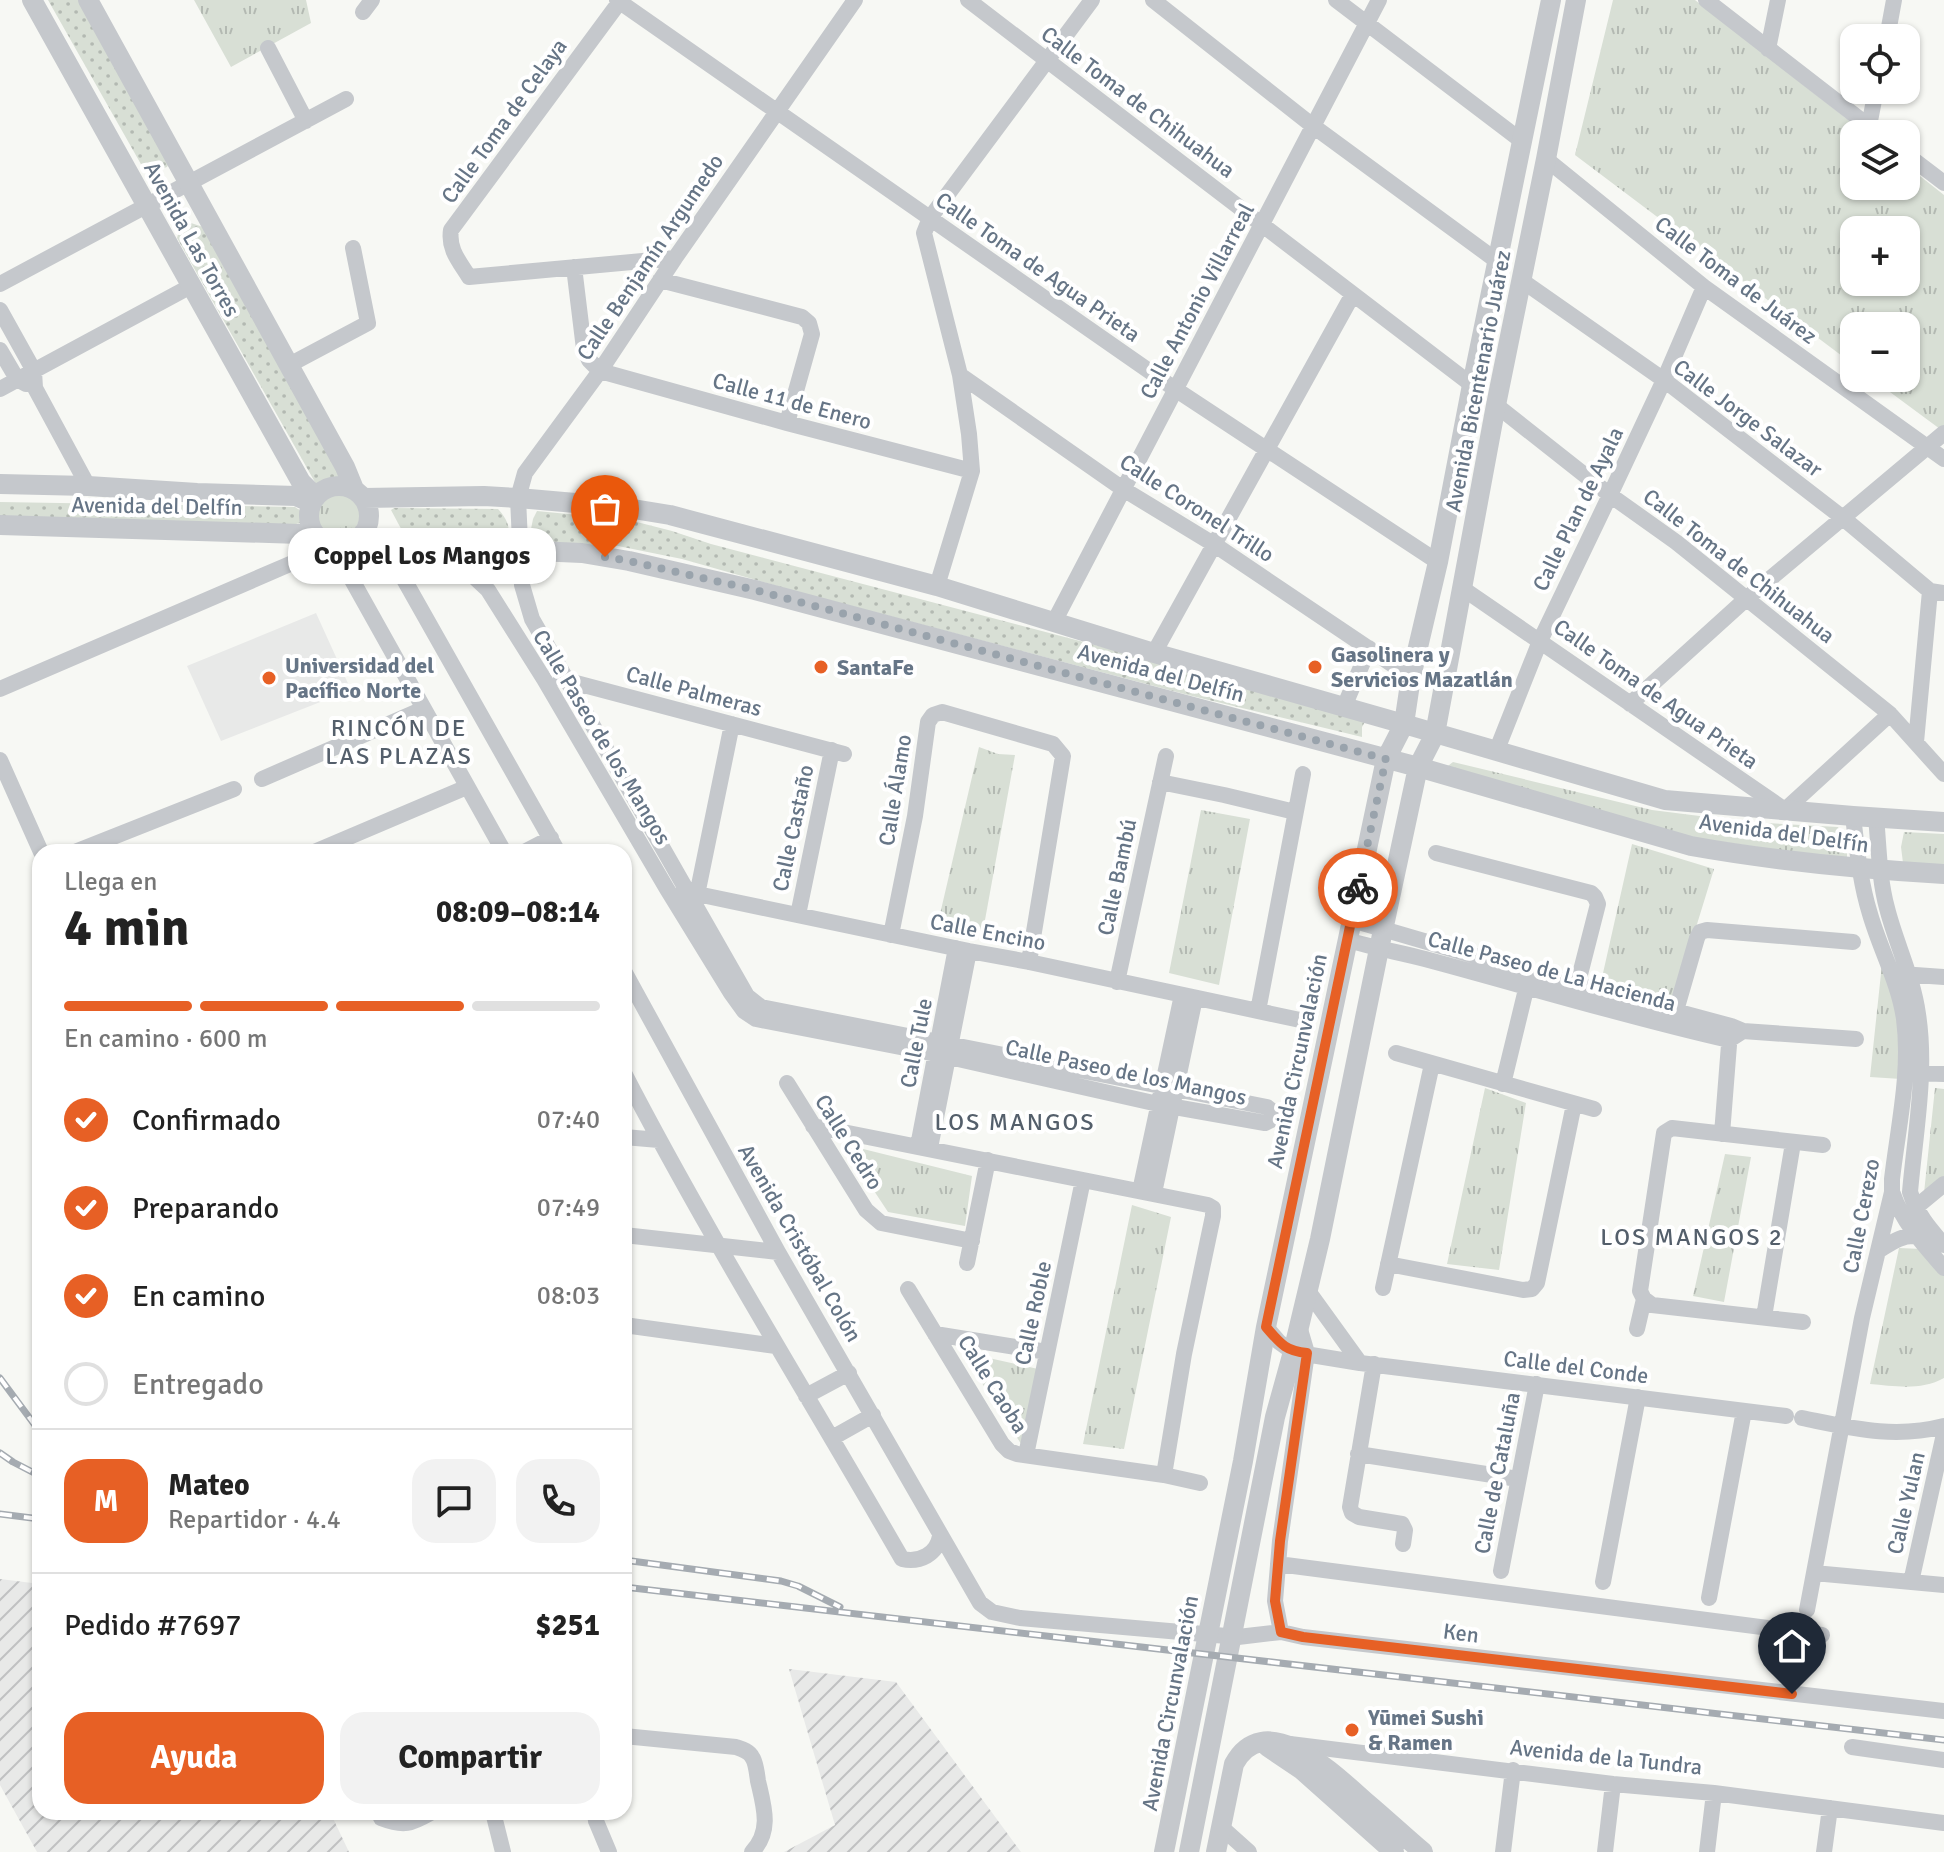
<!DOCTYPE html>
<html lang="es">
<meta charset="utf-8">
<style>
:root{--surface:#fff;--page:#f2f2f2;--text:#222;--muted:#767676;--line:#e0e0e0;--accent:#e76025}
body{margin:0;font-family:Signika,sans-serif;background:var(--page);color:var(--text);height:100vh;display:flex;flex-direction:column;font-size:30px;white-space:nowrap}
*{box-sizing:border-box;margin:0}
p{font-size:26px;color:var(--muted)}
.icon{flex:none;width:44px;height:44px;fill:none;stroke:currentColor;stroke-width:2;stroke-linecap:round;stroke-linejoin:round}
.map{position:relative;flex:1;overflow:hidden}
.sheet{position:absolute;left:32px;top:844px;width:600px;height:976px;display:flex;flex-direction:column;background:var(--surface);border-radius:24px;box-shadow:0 2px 6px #0004}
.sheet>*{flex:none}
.controls{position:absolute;left:1840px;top:24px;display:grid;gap:16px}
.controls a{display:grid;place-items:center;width:80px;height:80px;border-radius:16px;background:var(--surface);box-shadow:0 2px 6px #0004;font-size:40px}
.pin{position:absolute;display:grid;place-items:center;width:68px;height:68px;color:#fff;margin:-82px -34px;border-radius:50% 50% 50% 0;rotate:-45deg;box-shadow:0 0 8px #0007}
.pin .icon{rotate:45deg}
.courier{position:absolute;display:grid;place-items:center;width:80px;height:80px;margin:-40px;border:6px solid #e76025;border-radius:50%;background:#fff;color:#222;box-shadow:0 2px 10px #0007}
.bubble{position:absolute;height:56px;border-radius:24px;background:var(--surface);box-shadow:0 2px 6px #0004;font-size:26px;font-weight:700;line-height:56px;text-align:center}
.headline em{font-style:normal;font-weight:700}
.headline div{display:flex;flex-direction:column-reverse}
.headline{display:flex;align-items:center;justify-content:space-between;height:136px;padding:0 32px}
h1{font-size:52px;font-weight:700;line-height:60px}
.bar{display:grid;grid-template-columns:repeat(4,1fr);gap:12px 8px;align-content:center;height:96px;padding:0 32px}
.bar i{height:10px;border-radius:6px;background:var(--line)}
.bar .current{background:var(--accent)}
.bar p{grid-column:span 4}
.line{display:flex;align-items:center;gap:20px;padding:0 32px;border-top:2px solid var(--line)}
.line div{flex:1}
.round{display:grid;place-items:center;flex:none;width:84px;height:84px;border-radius:24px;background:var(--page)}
ol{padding:0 32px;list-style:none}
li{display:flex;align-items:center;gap:24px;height:88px}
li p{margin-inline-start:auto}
li .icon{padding:8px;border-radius:50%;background:var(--accent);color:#fff;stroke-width:4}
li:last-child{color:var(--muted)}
li i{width:44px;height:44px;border:4px solid var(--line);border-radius:50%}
.button{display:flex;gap:16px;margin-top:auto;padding:16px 32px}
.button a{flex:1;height:92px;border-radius:24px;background:var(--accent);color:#fff;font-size:32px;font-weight:700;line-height:92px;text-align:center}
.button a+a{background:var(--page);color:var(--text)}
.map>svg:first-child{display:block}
.built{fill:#e8e9e8}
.industrial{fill:url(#industrial-furrows)}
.grass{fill:url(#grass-dots)}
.park{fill:url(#park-tufts);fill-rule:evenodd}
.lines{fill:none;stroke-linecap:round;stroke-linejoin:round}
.minor{stroke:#c5c8cc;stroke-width:16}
.tertiary{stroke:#c5c8cc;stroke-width:20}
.rail-casing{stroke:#a5abb1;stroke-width:7}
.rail{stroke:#fff;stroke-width:4;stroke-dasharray:12;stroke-linecap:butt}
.done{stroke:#99a3ac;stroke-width:8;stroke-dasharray:0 14.4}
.route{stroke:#e76025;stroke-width:10}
.poi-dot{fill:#e76025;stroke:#fff;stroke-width:3}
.labels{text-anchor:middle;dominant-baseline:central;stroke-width:8;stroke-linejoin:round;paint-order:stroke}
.street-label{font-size:22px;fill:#667586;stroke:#fff}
.poi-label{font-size:22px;font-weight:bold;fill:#667586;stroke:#fff;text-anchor:start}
.neighbourhood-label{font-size:24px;letter-spacing:2px;fill:#545f6b;stroke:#fff}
</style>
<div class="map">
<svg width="1944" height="1852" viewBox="0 0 1944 1852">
<defs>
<pattern id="industrial-furrows" width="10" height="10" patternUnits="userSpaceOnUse" patternTransform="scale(2)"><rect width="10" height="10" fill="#e8e9e8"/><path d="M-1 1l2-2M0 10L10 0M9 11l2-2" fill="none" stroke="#c0c1c2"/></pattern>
<pattern id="grass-dots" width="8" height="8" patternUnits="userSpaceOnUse" patternTransform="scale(2)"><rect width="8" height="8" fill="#d8dfd5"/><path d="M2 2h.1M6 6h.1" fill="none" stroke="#b3b9b2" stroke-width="1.8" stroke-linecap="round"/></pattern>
<pattern id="park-tufts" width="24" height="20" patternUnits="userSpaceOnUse" patternTransform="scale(2)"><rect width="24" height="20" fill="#d8dfd5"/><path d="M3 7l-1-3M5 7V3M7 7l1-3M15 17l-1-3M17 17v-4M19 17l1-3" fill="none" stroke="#b3b9b2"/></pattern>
</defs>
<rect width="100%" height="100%" fill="#f7f8f4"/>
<!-- built -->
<path class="built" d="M 316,613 L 351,690 L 221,741 L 187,666 Z"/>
<!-- industrial -->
<path class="industrial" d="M 0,1579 L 40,1584 L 40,1812 L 330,1812 L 349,1852 L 37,1852 L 0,1785 Z
M 789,1669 L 896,1682 L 1021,1852 L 784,1852 L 835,1825 Z"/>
<!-- grass -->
<path class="grass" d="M 48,0 L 82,0 L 170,161 L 167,167 L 158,170 L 142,166 Z
M 191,223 L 203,227 L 340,475 C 335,486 327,487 316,484 L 177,238 C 179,230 182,225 191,223 Z
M 0,502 L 295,507 L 304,513 L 300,523 L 292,525 L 0,519 Z
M 394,508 L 498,509 C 508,520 514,532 502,544 L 406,538 L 391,510 Z
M 537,511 L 629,520 L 672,531 L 711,544 L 1099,646 L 1366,720 L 1362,727 L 1362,737 L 1188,695 L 802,593 L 682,559 L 618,546 L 556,546 L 539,542 L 531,529 L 533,519 Z"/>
<!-- park -->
<path class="park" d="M 194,0 L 306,0 L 311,23 L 231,67 Z
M 1613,0 L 1695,0 L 1866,134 L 1854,134 L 1854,186 L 1906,186 L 1906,165 L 1944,195 L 1944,426 L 1940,429 L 1871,378 L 1906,378 L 1906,326 L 1854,326 L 1854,365 L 1575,155 ZM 1854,230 L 1906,230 L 1906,282 L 1854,282 Z
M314 514a23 23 0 1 1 46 0a23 23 0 1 1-46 0Z
M 979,747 L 998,754 L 1015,755 L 983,931 L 937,927 Z
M 1453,762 L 1652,810 L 1747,822 L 1838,827 L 1847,844 L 1847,860 L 1695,838 L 1444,769 Z
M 1201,810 L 1250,819 L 1219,985 L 1169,973 Z
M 1904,832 L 1944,834 L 1944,866 L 1903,863 L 1901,847 Z
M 1632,844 L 1714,869 L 1673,1002 L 1601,982 Z
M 1882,964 L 1905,1038 L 1901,1079 L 1870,1077 Z
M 1485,1088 L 1526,1103 L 1499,1270 L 1447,1264 Z
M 1935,1088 L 1944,1089 L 1944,1176 L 1924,1193 Z
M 843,1144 L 972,1176 L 965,1226 L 888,1212 Z
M 1725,1154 L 1751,1157 L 1724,1302 L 1693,1296 Z
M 1132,1205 L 1171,1217 L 1124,1449 L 1083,1444 Z
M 1899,1248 L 1922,1249 L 1944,1276 L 1944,1378 C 1921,1391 1894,1386 1870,1384 Z
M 962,1352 L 1038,1369 L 1025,1450 Z"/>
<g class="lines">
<!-- minor -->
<path class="minor" d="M 617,0 L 1175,389 L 1438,562
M 621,0 L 451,230 C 448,249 459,261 469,277 L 675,258
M 968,0 L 1472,385
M 1153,0 L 1313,126 L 1497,261
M 1336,0 L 1523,142
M 1706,0 L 1879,134
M 363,12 L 372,0
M 1887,38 L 1894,0
M 268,48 L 306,121
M 1768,49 L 1778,0
M 1869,126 L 1876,90
M 1906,154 L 1944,183
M 1546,159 L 1704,287 L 1944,459
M 574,267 L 584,349 L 589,360 L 600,371 L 787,423 L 972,471
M 660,280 L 802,317 L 809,323 L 812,334 L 787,423
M 1521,280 L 1664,380 L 1843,518 L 1930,591 L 1944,593
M 0,284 L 346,99
M 0,310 L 34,371 L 35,388 L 88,486
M 0,350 L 17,379 L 26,384
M 289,365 L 368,323 L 353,248
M 960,375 L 1123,489 L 1215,545 L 1411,677
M 0,389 L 191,286
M 1496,405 L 1610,495 L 1676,542 L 1890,714 L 1944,774
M 384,544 L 558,852
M 333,546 L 504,852
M 419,548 L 453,563 L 472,575 L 488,590 L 544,679 L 667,889 L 731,993 L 744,1011 L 756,1019 L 936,1054 L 1158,1104 L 1265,1123 L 1271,1120 L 1274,1115 L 1272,1111 L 1267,1107 L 761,1007 L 747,996 L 532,619 L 522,585 L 518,498 L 525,473 L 600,371 L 675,258 L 855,0
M 937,586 L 972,471 L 969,434 L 960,375 L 924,233 L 930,218 L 1092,0
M 1462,588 L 1785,810 L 1890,714
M 1054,622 L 1379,0
M 1154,653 L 1353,294
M 561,679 L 844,754
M 0,689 L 297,561 L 324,541
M 1630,704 L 1746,599 L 1944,433
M 1344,707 L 1369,648
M 1916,742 L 1930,591
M 1496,752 L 1540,641 L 1610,495 L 1664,380 L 1704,287
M 0,760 L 41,852
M 262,779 L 423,709
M 1160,782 L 1224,795 L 1295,812
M 1876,817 C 1879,848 1879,879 1887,908 C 1896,944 1913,977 1918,1014 C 1927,1072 1915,1134 1910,1192 C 1917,1214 1929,1228 1944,1245
M 75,852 L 234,789
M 314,852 L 467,787
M 524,852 L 551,838
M 1436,853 L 1591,893 L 1595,897 L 1598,904 L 1575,994
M 683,891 L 969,951 L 1029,962 L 1300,1020
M 697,895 L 732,724
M 798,915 L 832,750
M 1352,920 L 1530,972 L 1731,1026 L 1743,1031 L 1856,1039
M 891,935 L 915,816 L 928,722 L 933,715 L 942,712 L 1053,744 L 1063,756 L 1029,962
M 1348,940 C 1373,948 1399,952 1425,959 C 1526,986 1627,1017 1729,1040 L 1743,1031
M 624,971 L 778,1252 L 980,1603 L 992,1612 L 1020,1618 L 1238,1637 L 1281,1632
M 1901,974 L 1944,977
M 1117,982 L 1166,756
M 1258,1011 L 1303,774
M 1673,1021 L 1697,938 L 1700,932 L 1707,930 L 1853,942
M 1396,1053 L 1594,1109
M 624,1073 C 710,1239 809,1397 902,1559 C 920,1563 937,1554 940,1536
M 1911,1073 L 1944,1074
M 787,1083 L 866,1210 L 881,1223 L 972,1241
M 1503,1084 L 1529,977
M 813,1126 L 1208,1205 L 1213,1208 L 1213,1216 L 1184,1354 L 1164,1475
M 1722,1134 L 1730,1032
M 624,1137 L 659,1140
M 918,1146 L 956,948
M 930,1148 L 969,951
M 1140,1191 L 1182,995
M 1154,1193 L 1195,998
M 1893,1194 C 1903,1223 1924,1245 1944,1268
M 1915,1208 L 1944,1184
M 624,1235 L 778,1252
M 1878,1251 C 1891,1243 1901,1235 1916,1236
M 967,1263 L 988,1160
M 1388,1264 L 1523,1290 L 1532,1289 L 1537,1283 L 1574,1104
M 1383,1288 L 1432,1064
M 908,1289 L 1002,1444 L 1009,1451 L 1017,1454 L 1164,1475 L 1200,1483
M 1308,1291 L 1360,1363
M 1764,1317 L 1793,1143
M 1803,1322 L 1652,1305 L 1644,1299 L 1640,1291 L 1664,1133 L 1672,1128 L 1823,1145
M 624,1325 L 776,1346
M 1299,1326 L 1307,1353 L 1280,1541 L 1275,1601 L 1281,1632 L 1303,1637 L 1944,1711
M 1266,1327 L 1279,1342 L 1293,1352 L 1360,1363 L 1786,1416
M 1637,1329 L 1644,1299
M 935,1334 L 1047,1352
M 1374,1364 L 1350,1507 L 1352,1513 L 1359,1517 L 1402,1524 L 1405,1530 L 1403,1544
M 806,1396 L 849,1373
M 1802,1418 C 1852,1428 1894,1439 1944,1426
M 832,1438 L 873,1415
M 1358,1454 L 1518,1479
M 1026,1455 L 1083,1180
M 1278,1564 L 1822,1635
M 1501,1571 L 1537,1384
M 1814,1573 L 1944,1585
M 1603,1582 L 1638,1397
M 1911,1582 L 1944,1434
M 1709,1598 L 1744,1411
M 1807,1610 L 1862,1318 L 1892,1192 L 1892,1179 C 1898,1127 1911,1072 1904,1019 C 1899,983 1880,949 1870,914 C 1860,882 1857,849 1853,816
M 624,1736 L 736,1747 C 742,1749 749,1751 752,1757 C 756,1762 757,1774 758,1781 C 764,1807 772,1831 752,1852
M 1290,1744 L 1613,1784 L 1714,1793 L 1944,1823
M 1852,1747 L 1944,1760
M 379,1812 L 381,1818 C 404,1827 411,1824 432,1812
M 493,1812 L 503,1852
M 595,1812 L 596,1821 L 609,1852
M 1220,1826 L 1249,1852
M 1503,1852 L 1513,1770
M 1605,1852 L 1613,1784
M 1707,1852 L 1714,1793
M 1824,1852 L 1830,1808"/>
<!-- tertiary -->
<path class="tertiary" d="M 32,0 L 301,482 L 316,497
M 88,0 L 345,467 L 354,489
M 0,484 L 88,486 L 197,493 L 296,496 L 312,503
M309 516a30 30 0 1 1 60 0a30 30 0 1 1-60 0Z
M 364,498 L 484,496 L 518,498 L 621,507 L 670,515 L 937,586 L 1154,653 L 1404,724 L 1665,800 L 1853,816 L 1944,822
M 0,525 L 300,534 L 313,532
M 364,532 L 384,544 L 582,553 L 629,561 L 755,590 L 1418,767 L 1691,846 C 1775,861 1859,869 1944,874
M 1268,1747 L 1302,1770 L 1394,1852
M 1164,1852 L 1243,1461 L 1266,1327 L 1386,759 L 1404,724 L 1411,677 L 1438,562 L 1472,385 L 1551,0
M 1189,1852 L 1275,1417 L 1293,1352 L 1320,1239 L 1379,949 L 1418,767 L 1435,734 L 1496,405 L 1546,159 L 1576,0
M 1216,1852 L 1234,1764 C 1266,1705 1337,1777 1367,1803 C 1386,1819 1404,1836 1423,1852"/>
<!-- rail casing -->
<g class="rail-casing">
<path id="rail" d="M 0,1378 L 40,1432
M 0,1453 L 13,1462 L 40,1476
M 0,1514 L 40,1519
M 624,1560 L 781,1581 L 798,1586 L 840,1607
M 624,1587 L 1944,1740"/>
</g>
<!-- rail -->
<use href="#rail" class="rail"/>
</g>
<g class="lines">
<!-- done -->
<path class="done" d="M 605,557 L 629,561 L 755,590 L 1386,759 L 1358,888"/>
<!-- route -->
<path class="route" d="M 1358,888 L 1266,1327 C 1280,1343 1285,1351 1307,1353 L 1280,1541 L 1275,1601 L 1281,1632 L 1303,1637 L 1792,1694"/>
</g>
<!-- markers -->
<g class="poi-dot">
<circle cx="821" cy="667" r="8"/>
<circle cx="1315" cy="667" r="8"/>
<circle cx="269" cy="678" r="8"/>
<circle cx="1352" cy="1730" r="8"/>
</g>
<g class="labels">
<!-- street labels -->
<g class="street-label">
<text transform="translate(1138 102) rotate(37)">Calle Toma de Chihuahua</text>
<text transform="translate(504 121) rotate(-54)">Calle Toma de Celaya</text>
<text transform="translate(192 239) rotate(61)">Avenida Las Torres</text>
<text transform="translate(650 257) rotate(-56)">Calle Benjamín Argumedo</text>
<text transform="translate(1038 267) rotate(35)">Calle Toma de Agua Prieta</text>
<text transform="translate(1736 280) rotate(37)">Calle Toma de Juárez</text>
<text transform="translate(1197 301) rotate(-62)">Calle Antonio Villarreal</text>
<text transform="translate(1478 381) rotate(-79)">Avenida Bicentenario Juárez</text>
<text transform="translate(792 401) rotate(15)">Calle 11 de Enero</text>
<text transform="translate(1748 418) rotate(37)">Calle Jorge Salazar</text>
<text transform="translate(157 506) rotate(1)">Avenida del Delfín</text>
<text transform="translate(1197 508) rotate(33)">Calle Coronel Trillo</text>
<text transform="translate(1578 509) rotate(-64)">Calle Plan de Ayala</text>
<text transform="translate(1739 566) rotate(38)">Calle Toma de Chihuahua</text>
<text transform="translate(1161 673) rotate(15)">Avenida del Delfín</text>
<text transform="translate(694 691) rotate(15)">Calle Palmeras</text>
<text transform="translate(1656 694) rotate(35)">Calle Toma de Agua Prieta</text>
<text transform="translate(602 737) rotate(59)">Calle Paseo de los Mangos</text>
<text transform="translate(895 790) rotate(-81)">Calle Álamo</text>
<text transform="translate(793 828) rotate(-78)">Calle Castaño</text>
<text transform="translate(1784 833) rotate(8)">Avenida del Delfín</text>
<text transform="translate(1117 877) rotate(-78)">Calle Bambú</text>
<text transform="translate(988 932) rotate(11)">Calle Encino</text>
<text transform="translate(1552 971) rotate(15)">Calle Paseo de La Hacienda</text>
<text transform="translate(916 1043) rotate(-79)">Calle Tule</text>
<text transform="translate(1297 1061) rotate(-78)">Avenida Circunvalación</text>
<text transform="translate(1126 1072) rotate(12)">Calle Paseo de los Mangos</text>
<text transform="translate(849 1142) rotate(58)">Calle Cedro</text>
<text transform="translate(1861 1216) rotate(-79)">Calle Cerezo</text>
<text transform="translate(800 1243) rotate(60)">Avenida Cristóbal Colón</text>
<text transform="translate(1033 1313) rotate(-78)">Calle Roble</text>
<text transform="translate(1576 1367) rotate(7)">Calle del Conde</text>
<text transform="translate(993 1384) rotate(58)">Calle Caoba</text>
<text transform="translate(1497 1473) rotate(-79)">Calle de Cataluña</text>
<text transform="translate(1906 1503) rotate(-77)">Calle Yulan</text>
<text transform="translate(1461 1633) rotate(7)">Ken</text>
<text transform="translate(1170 1703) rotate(-79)">Avenida Circunvalación</text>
<text transform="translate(1606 1757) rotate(6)">Avenida de la Tundra</text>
</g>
<!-- poi labels -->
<g class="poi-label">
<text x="1331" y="654">Gasolinera y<tspan x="1331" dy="25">Servicios Mazatlán</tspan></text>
<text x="285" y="665">Universidad del<tspan x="285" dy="25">Pacífico Norte</tspan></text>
<text x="837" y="667">SantaFe</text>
<text x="1368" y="1717">Yūmei Sushi<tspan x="1368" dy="25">&amp; Ramen</tspan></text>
</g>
<!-- neighbourhood labels -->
<g class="neighbourhood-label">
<text x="399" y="728">RINCÓN DE<tspan x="399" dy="28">LAS PLAZAS</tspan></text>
<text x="1015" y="1122">LOS MANGOS</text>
<text x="1692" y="1237">LOS MANGOS 2</text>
</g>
</g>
</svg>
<div class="controls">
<a><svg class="icon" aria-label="locate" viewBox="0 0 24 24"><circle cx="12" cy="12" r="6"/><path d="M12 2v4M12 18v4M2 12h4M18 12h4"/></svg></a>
<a><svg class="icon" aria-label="layers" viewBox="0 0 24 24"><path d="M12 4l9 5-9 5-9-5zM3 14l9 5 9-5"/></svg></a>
<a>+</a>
<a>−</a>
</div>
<div class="pin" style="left:605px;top:557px;background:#ea580c"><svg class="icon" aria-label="bag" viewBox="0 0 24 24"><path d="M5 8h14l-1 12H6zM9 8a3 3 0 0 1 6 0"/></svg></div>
<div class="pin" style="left:1792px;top:1694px;background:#1f2937"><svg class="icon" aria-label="home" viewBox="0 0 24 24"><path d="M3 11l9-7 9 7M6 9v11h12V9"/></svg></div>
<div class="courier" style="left:1358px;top:888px"><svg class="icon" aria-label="bike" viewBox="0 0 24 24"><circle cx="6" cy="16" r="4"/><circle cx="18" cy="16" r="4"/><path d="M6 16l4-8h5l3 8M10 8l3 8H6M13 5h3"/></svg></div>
<div class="bubble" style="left:288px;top:528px;width:268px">Coppel Los Mangos</div>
<section class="sheet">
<div class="headline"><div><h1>4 min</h1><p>Llega en</p></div><em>08:09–08:14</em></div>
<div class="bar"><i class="current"></i><i class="current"></i><i class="current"></i><i></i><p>En camino · 600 m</p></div>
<ol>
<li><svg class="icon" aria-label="check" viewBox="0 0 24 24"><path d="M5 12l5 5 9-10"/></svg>Confirmado<p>07:40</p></li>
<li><svg class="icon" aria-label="check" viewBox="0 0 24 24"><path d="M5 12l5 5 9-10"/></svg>Preparando<p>07:49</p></li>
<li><svg class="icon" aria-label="check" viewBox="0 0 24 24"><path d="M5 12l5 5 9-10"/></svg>En camino<p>08:03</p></li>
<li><i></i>Entregado</li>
</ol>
<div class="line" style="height:144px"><b class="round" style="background:var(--accent);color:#fff">M</b><div><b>Mateo</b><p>Repartidor · 4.4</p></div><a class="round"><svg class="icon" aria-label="chat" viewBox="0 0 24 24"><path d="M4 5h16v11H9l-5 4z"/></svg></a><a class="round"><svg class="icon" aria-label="phone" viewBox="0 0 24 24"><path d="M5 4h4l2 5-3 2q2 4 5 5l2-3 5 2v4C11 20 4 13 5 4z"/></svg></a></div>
<div class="line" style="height:104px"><div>Pedido #7697</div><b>$251</b></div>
<div class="button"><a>Ayuda</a><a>Compartir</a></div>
</section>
</div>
